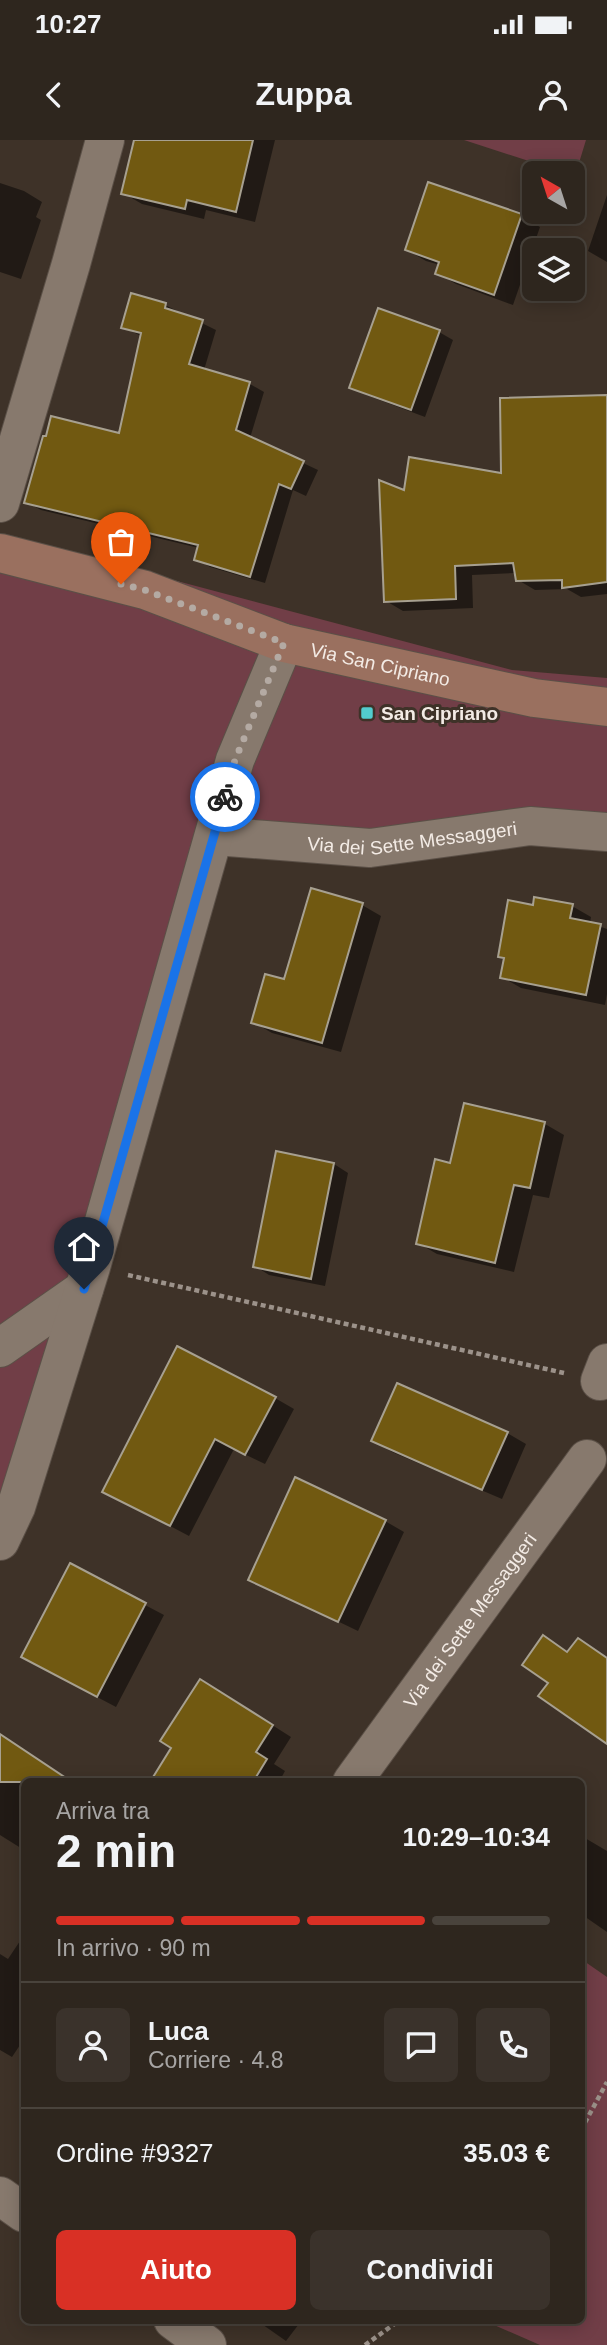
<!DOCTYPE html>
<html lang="it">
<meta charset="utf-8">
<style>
:root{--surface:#2e261e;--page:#3a322b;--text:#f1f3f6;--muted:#a7a5a4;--line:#49433c;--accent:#d93025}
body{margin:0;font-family:Arial,sans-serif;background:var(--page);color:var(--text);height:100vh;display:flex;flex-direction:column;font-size:26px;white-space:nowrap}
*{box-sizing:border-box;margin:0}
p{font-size:23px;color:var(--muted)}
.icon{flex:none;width:38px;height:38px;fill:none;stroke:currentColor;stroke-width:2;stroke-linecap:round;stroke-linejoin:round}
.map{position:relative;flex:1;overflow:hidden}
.side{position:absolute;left:21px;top:1638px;width:564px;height:546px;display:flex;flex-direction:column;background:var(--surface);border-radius:10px;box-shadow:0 4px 18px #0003,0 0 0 2px var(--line)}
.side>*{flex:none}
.needle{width:46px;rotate:321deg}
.controls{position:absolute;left:522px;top:21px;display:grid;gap:14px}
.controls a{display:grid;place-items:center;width:63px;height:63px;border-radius:10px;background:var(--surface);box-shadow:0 4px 18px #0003,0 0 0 2px var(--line);font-size:35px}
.pin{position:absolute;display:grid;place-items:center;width:60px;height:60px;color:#fff;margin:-72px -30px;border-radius:50% 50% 50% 0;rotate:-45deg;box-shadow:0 0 7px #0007}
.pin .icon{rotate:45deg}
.courier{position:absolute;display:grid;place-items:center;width:70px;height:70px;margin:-35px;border:5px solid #1a73e8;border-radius:50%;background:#fff;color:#222;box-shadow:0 2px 9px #0007}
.summary em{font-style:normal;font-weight:700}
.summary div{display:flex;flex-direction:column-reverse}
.summary{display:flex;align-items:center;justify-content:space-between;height:119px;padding:0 35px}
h1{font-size:46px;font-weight:700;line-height:52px}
.bar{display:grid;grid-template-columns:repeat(4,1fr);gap:10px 7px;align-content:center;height:84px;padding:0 35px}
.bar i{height:9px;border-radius:5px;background:var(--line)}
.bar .selected{background:var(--accent)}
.bar p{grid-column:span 4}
.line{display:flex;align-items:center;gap:18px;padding:0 35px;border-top:2px solid var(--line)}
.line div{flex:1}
.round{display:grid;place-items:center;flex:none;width:74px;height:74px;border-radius:10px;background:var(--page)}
.button{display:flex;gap:14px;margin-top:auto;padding:14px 35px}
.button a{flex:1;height:80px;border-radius:10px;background:var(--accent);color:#fff;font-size:28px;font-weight:700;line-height:80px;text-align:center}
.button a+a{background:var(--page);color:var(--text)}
.status{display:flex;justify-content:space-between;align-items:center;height:49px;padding:0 35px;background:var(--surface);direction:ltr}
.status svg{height:19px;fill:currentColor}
header{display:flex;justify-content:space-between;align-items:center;height:91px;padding:0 35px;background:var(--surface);font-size:32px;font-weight:700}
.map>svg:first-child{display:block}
.green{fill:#713e47}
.shadow{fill:#0007}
.building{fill:#715911;stroke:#a7a090;stroke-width:2}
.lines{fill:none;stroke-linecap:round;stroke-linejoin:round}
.street-casing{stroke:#5b5047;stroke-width:40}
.secondary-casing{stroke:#5b5047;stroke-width:40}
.path{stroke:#9c928a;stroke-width:4.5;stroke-dasharray:5 3.5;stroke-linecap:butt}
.street{stroke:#87796d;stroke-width:38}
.secondary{stroke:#9a705f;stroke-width:38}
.done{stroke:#b4aaa3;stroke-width:7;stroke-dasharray:0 12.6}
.route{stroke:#1a73e8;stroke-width:9}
.poi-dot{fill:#52cdce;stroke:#3e3228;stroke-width:2.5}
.labels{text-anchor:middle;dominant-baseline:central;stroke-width:6;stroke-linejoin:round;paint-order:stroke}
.street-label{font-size:19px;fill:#f3ebe5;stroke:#3e3228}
.poi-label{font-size:19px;font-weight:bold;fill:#f3ebe5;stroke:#3e3228;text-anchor:start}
</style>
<div class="status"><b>10:27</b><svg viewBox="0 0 49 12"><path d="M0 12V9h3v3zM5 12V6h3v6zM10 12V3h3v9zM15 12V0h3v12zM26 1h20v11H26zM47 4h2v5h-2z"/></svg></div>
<header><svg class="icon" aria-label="back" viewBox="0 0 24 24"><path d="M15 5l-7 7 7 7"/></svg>Zuppa<svg class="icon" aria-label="person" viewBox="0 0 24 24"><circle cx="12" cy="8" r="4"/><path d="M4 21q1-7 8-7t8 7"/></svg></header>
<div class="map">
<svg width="607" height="2205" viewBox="0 0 607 2205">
<rect width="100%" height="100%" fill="#3e3228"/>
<!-- green -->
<path class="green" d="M 464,0 L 586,0 L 575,36 Z
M 8,396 L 512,530 L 607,538 L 607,692 L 218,693 L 0,1400 L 0,431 Z
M 581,1819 L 607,1837 L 607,2205 L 540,2205 L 485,2181 L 581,2180 Z"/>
<!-- shadow -->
<path class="shadow" d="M 136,0 L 275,0 L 255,82 L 206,70 L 204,79 L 142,64 L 123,53 Z
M 0,43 L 24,51 L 42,62 L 36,77 L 41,80 L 21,139 L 0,132 Z
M 607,55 L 607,122 L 588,111 Z
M 521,76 L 540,87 L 513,165 L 456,144 L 437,133 L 440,125 L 426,121 L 407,110 Z
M 165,165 L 216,190 L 204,230 L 250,244 L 264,252 L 250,298 L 318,330 L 306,356 L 293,350 L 265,443 L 210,427 L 196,419 L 199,408 L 41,370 L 26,362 L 120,295 L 143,197 L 123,187 Z
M 439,192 L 453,200 L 425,277 L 366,255 L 352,247 Z
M 607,257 L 607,454 L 581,457 L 567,449 L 535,450 L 518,440 L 516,433 L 472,435 L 473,468 L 403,471 L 386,461 L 405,353 L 503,335 Z
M 362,765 L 381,776 L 341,912 L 272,893 L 253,882 L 285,841 Z
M 572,766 L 591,777 L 590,783 L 607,789 L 607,854 L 605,865 L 521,848 L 502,837 L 506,820 L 500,816 L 534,767 Z
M 465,965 L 545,984 L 564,995 L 549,1058 L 533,1055 L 514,1132 L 437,1114 L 418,1103 L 451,1025 Z
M 334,1024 L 348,1033 L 325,1146 L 269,1135 L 255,1126 Z
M 275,1258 L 294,1269 L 265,1324 L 234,1309 L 189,1396 L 104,1351 Z
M 507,1293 L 526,1304 L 502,1359 L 392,1312 L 373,1301 Z
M 385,1381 L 404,1392 L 358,1491 L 250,1439 Z
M 71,1426 L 164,1475 L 116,1567 L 42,1528 Z
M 220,1552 L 291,1597 L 274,1624 L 285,1631 L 279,1642 L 177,1642 L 174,1608 Z
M 0,1594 L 72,1642 L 24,1642 L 24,1710 L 0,1695 Z
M 585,1698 L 607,1711 L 607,1792 L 581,1774 L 581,1703 Z
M 24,1795 L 24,1899 L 12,1917 L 0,1910 L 0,1814 L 8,1819 Z
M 256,2180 L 302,2180 L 286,2201 Z"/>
<!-- building -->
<path class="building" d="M 134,0 L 253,0 L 236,72 L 187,60 L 185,69 L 121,54 Z
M 428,42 L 522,74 L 494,155 L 435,134 L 439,122 L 405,110 Z
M 131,153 L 166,163 L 165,168 L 203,180 L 189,224 L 250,242 L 236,290 L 304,321 L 291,349 L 279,344 L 250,437 L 194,420 L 198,405 L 24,363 L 43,296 L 46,296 L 51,276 L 119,293 L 141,193 L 121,188 Z
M 378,168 L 440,190 L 411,270 L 349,248 Z
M 607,255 L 607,442 L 562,448 L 562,440 L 516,441 L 513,423 L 455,426 L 456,459 L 384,462 L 379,340 L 404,350 L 409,317 L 501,333 L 500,258 Z
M 311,748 L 363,763 L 322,903 L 251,883 L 265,834 L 284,839 Z
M 534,757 L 573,764 L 570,778 L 601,784 L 586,855 L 500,838 L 504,818 L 498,817 L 508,760 L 533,765 Z
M 464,963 L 545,982 L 530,1048 L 514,1045 L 495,1123 L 416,1104 L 435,1019 L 450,1023 Z
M 276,1011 L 334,1023 L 311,1139 L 253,1127 Z
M 177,1206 L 276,1257 L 245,1315 L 215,1299 L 170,1386 L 102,1352 Z
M 397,1243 L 508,1292 L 482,1350 L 371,1301 Z
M 295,1337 L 386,1380 L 338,1482 L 248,1440 Z
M 70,1423 L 146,1463 L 97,1557 L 21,1517 Z
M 543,1495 L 567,1512 L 578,1498 L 607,1518 L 607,1604 L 538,1556 L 548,1543 L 522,1525 Z
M 200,1539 L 273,1585 L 256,1612 L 267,1619 L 253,1642 L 150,1642 L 171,1608 L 160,1601 Z
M 0,1594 L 72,1642 L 0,1642 Z"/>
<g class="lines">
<!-- street casing -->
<g class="street-casing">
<g id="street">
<path d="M 0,363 L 71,124 L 105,0"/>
<path id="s1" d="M 215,696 L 370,708 L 530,686 L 607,692"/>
<path d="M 0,1208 L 84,1149"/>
<path d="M 600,1241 L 607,1223"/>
<path d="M 0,1401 L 16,1367 L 91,1127 L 235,620 L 284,503"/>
<path id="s2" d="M 352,1642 L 587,1319"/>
<path d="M 0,2056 L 24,2073"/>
<path d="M 173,2180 L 207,2205"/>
</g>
</g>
<!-- secondary casing -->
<g class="secondary-casing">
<g id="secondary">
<path id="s3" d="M 0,413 L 145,450 L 284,503 L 534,558 L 607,567"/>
</g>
</g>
<!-- path -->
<path class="path" d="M 128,1135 L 564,1233
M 581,1990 L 607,1942
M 365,2205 L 400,2180"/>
<!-- street -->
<use href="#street" class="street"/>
<!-- secondary -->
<use href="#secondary" class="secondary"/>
</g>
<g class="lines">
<!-- done -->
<path class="done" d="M 121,444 L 145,450 L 284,503 L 235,620 L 225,657"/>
<!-- route -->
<path class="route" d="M 84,1149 L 225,657"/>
</g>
<!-- markers -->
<rect class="poi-dot" x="360" y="566" width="14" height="14" rx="3.5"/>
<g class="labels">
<!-- street labels -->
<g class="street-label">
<text stroke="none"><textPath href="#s3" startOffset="397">Via San Cipriano</textPath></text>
<text stroke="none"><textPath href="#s1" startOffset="198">Via dei Sette Messaggeri</textPath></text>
<text stroke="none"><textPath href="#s2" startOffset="200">Via dei Sette Messaggeri</textPath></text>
</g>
<!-- poi labels -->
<g class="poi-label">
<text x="381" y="573">San Cipriano</text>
</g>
</g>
</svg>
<div class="controls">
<a><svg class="needle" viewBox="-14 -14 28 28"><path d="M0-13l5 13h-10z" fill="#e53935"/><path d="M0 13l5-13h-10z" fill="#a7a5a4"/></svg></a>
<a><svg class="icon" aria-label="layers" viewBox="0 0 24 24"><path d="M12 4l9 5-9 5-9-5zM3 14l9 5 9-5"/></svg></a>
</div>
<div class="pin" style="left:121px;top:444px;background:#ea580c"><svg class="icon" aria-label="bag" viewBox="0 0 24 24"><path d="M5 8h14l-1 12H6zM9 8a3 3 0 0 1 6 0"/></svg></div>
<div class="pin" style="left:84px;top:1149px;background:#1f2937"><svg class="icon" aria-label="home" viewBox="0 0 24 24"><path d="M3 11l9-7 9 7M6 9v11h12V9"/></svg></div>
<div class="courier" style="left:225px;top:657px"><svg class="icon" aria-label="bike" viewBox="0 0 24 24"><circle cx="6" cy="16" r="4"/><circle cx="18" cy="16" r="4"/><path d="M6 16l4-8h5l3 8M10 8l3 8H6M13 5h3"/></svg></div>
<section class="side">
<div class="summary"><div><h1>2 min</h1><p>Arriva tra</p></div><em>10:29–10:34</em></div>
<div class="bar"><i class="selected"></i><i class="selected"></i><i class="selected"></i><i></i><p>In arrivo · 90 m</p></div>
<div class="line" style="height:126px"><a class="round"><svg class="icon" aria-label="person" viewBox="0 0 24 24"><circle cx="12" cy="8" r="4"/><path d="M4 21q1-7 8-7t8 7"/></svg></a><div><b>Luca</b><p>Corriere · 4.8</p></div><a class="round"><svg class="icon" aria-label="chat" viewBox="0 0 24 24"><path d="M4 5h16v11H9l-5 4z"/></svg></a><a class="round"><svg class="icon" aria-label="phone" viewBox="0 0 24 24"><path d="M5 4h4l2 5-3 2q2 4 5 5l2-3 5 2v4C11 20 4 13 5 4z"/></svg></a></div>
<div class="line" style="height:91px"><div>Ordine #9327</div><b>35.03 €</b></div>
<div class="button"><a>Aiuto</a><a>Condividi</a></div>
</section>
</div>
